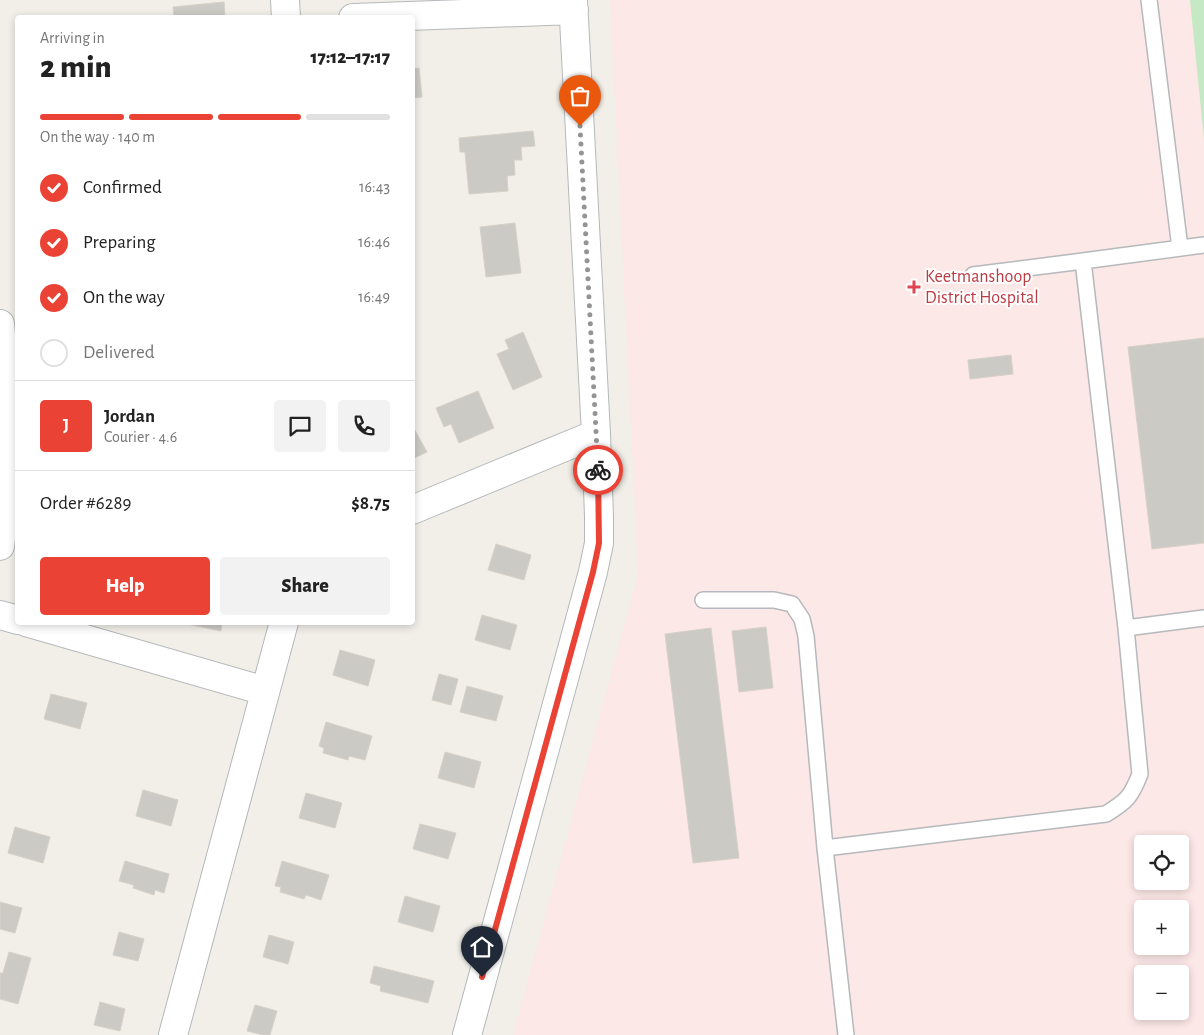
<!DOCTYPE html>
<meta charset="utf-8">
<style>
:root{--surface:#fff;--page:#f2f2f2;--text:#222;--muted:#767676;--line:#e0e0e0;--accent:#ea4335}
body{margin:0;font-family:"Alegreya Sans",sans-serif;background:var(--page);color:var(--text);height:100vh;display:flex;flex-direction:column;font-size:19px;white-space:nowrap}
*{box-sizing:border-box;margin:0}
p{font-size:16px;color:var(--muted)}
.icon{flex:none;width:28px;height:28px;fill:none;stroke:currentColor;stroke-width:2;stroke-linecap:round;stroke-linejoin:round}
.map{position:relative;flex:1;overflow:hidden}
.panel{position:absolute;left:15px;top:15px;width:400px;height:610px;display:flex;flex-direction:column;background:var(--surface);border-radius:5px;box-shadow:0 2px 8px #0003}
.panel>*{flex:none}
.buttons{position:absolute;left:1134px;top:835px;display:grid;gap:10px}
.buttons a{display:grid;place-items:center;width:55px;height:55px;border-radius:5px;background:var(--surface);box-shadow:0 2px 8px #0003;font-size:25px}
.pin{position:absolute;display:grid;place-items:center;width:42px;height:42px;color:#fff;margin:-51px -21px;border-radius:50% 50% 50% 0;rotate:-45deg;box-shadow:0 0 5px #0007}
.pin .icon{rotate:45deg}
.courier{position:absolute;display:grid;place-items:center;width:50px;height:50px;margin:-25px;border:4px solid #ea4335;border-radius:50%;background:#fff;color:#222;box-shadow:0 1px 6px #0007}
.head em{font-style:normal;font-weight:800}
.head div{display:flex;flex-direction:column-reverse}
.head{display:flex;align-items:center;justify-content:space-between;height:85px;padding:0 25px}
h1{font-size:32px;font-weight:800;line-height:38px}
.bar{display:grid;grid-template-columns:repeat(4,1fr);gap:8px 5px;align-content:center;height:60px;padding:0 25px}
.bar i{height:6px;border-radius:4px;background:var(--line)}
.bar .current{background:var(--accent)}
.bar p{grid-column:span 4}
.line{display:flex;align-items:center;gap:12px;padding:0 25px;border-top:1px solid var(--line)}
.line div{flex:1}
.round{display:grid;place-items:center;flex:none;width:52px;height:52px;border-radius:5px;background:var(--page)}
ol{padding:0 25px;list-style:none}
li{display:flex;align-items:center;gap:15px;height:55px}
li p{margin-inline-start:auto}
li .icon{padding:5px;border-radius:50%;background:var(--accent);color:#fff;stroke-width:4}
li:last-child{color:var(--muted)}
li i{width:28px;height:28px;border:2px solid var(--line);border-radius:50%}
.primary-button{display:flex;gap:10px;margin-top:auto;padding:10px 25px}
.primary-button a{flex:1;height:58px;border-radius:5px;background:var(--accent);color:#fff;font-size:20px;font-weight:800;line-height:58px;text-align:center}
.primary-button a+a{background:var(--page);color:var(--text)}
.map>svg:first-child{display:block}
.medical{fill:#fce8e6;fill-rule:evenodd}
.green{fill:#c5e8c5}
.building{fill:#cccac5;stroke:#d6d1c6}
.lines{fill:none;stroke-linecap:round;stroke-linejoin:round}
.service-casing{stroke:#b5b8bc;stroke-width:18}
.minor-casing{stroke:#b5b8bc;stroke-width:30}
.service{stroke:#fff;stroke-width:15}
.minor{stroke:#fff;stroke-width:28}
.done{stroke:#929495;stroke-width:5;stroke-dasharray:0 9}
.route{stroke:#ea4335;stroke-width:6}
.health-dot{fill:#e0444e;stroke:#fff;stroke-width:2}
.labels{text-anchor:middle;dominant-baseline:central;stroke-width:4;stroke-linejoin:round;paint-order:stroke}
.health-label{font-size:18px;fill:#be3a42;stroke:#fff;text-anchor:start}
</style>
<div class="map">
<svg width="1204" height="1035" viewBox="0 0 1204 1035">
<rect width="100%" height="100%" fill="#f1efe8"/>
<!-- medical -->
<path class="medical" d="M 610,0 L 1204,0 L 1204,1035 L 513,1035 L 638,574 ZM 1142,844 L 1180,844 L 1180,881 L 1142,881 ZM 1142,909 L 1180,909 L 1180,946 L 1142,946 ZM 1142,974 L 1180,974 L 1180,1011 L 1142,1011 Z"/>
<!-- green -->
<path class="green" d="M 1190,0 L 1204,0 L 1204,139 Z"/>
<!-- building -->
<path class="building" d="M 224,2 L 225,18 L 174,18 L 173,7 Z
M 419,68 L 422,97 L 412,98 L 412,69 Z
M 533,131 L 535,146 L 521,147 L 522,160 L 514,160 L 515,175 L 507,176 L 508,191 L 469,194 L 465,152 L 460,152 L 459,138 Z
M 515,223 L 521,273 L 486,277 L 480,227 Z
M 523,332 L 542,377 L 513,390 L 497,354 L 509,349 L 505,340 Z
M 1204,338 L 1204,543 L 1152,549 L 1128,347 Z
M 1011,355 L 1013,374 L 970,379 L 968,360 Z
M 478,391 L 494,428 L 459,443 L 451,424 L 444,427 L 436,408 Z
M 412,425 L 427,452 L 412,459 Z
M 496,544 L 531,555 L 524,580 L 488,570 Z
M 482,615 L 517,625 L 510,650 L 475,640 Z
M 178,622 L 222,622 L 221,631 Z
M 766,627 L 773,688 L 739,692 L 732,631 Z
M 711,628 L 739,858 L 693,863 L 665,634 Z
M 340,650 L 375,660 L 368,686 L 333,675 Z
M 439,674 L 458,679 L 451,705 L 432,700 Z
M 467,686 L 503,696 L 496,721 L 460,712 Z
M 51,694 L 87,703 L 80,729 L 44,719 Z
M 326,722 L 372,736 L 365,760 L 349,756 L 348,760 L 323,753 L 324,748 L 319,746 Z
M 445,752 L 481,762 L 474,788 L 438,778 Z
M 143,790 L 178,800 L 171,826 L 136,816 Z
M 306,793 L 342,803 L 335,828 L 299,818 Z
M 420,824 L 456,833 L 448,859 L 413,849 Z
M 15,827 L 50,837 L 43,863 L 8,853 Z
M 125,861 L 169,874 L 164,893 L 155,890 L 154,895 L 133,888 L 134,885 L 119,881 Z
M 282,861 L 329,875 L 321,900 L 306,895 L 304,899 L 280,892 L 281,887 L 275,886 Z
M 405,896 L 440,906 L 433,932 L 398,922 Z
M 0,902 L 22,908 L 15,933 L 0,929 Z
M 119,932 L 144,939 L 138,961 L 113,955 Z
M 269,935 L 294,942 L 288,964 L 263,957 Z
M 9,952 L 31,958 L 18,1004 L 0,999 L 0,973 L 3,973 Z
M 374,966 L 434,981 L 428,1003 L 380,991 L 381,986 L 370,983 Z
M 100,1002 L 125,1009 L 120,1031 L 94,1025 Z
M 255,1005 L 277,1011 L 270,1035 L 263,1035 L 247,1031 Z"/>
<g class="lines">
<!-- service casing -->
<g class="service-casing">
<path id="service" d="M 1149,0 L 1180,248
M 1204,245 L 1083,261 L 1126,628 L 1204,618
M 973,275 L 1083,261
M 703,600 L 774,600 L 792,604 L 802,619 L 806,636 L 825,848 L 846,1035
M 825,848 L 1106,814 C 1127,801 1131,797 1140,774 L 1126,628"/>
</g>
<!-- minor casing -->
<g class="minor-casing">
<path id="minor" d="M 285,0 L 286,18
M 353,18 L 574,10
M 0,324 L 3,358 L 8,449 L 7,490 L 0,546
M 412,510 L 596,434
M 0,615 L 18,620
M 26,622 L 265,691
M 173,1035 L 284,622
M 467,1035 L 593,572 L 599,543 L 599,516 L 596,434 L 573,0"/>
</g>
<!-- service -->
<use href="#service" class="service"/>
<!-- minor -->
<use href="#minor" class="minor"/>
</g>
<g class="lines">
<!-- done -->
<path class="done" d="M 580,126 L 598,470"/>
<!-- route -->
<path class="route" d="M 482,977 L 593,572 L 599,543 L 598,470"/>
</g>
<!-- markers -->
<path class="health-dot" d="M911.5 279.5h5v5h5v5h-5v5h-5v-5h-5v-5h5z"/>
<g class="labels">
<!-- health labels -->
<g class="health-label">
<text x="925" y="277">Keetmanshoop<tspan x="925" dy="21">District Hospital</tspan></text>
</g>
</g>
</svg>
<div class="buttons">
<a><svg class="icon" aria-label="locate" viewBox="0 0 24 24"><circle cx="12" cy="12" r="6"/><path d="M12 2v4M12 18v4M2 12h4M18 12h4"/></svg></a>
<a>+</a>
<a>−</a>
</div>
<div class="pin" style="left:580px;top:126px;background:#ea580c"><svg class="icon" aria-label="bag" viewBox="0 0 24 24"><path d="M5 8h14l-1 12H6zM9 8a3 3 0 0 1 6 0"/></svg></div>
<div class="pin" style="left:482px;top:977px;background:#1f2937"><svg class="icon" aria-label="home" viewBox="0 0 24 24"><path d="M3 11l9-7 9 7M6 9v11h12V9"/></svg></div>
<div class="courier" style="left:598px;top:470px"><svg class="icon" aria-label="bike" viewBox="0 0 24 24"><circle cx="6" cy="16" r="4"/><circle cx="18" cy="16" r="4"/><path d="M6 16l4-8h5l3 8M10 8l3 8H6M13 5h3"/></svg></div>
<section class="panel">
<div class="head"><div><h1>2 min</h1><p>Arriving in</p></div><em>17:12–17:17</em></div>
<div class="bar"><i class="current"></i><i class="current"></i><i class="current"></i><i></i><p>On the way · 140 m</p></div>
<ol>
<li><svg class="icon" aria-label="check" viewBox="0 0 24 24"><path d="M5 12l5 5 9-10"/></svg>Confirmed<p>16:43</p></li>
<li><svg class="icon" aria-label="check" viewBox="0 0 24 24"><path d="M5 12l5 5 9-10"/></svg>Preparing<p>16:46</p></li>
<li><svg class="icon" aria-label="check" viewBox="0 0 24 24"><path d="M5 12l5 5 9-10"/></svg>On the way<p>16:49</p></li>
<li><i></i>Delivered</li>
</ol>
<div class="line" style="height:90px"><b class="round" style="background:var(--accent);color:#fff">J</b><div><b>Jordan</b><p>Courier · 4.6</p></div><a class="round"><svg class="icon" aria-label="chat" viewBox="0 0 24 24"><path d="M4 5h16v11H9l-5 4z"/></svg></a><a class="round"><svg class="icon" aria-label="phone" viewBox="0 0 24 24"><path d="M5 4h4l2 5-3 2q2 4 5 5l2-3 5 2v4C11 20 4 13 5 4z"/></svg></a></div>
<div class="line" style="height:65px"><div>Order #6289</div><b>$8.75</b></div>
<div class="primary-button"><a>Help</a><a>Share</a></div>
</section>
</div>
